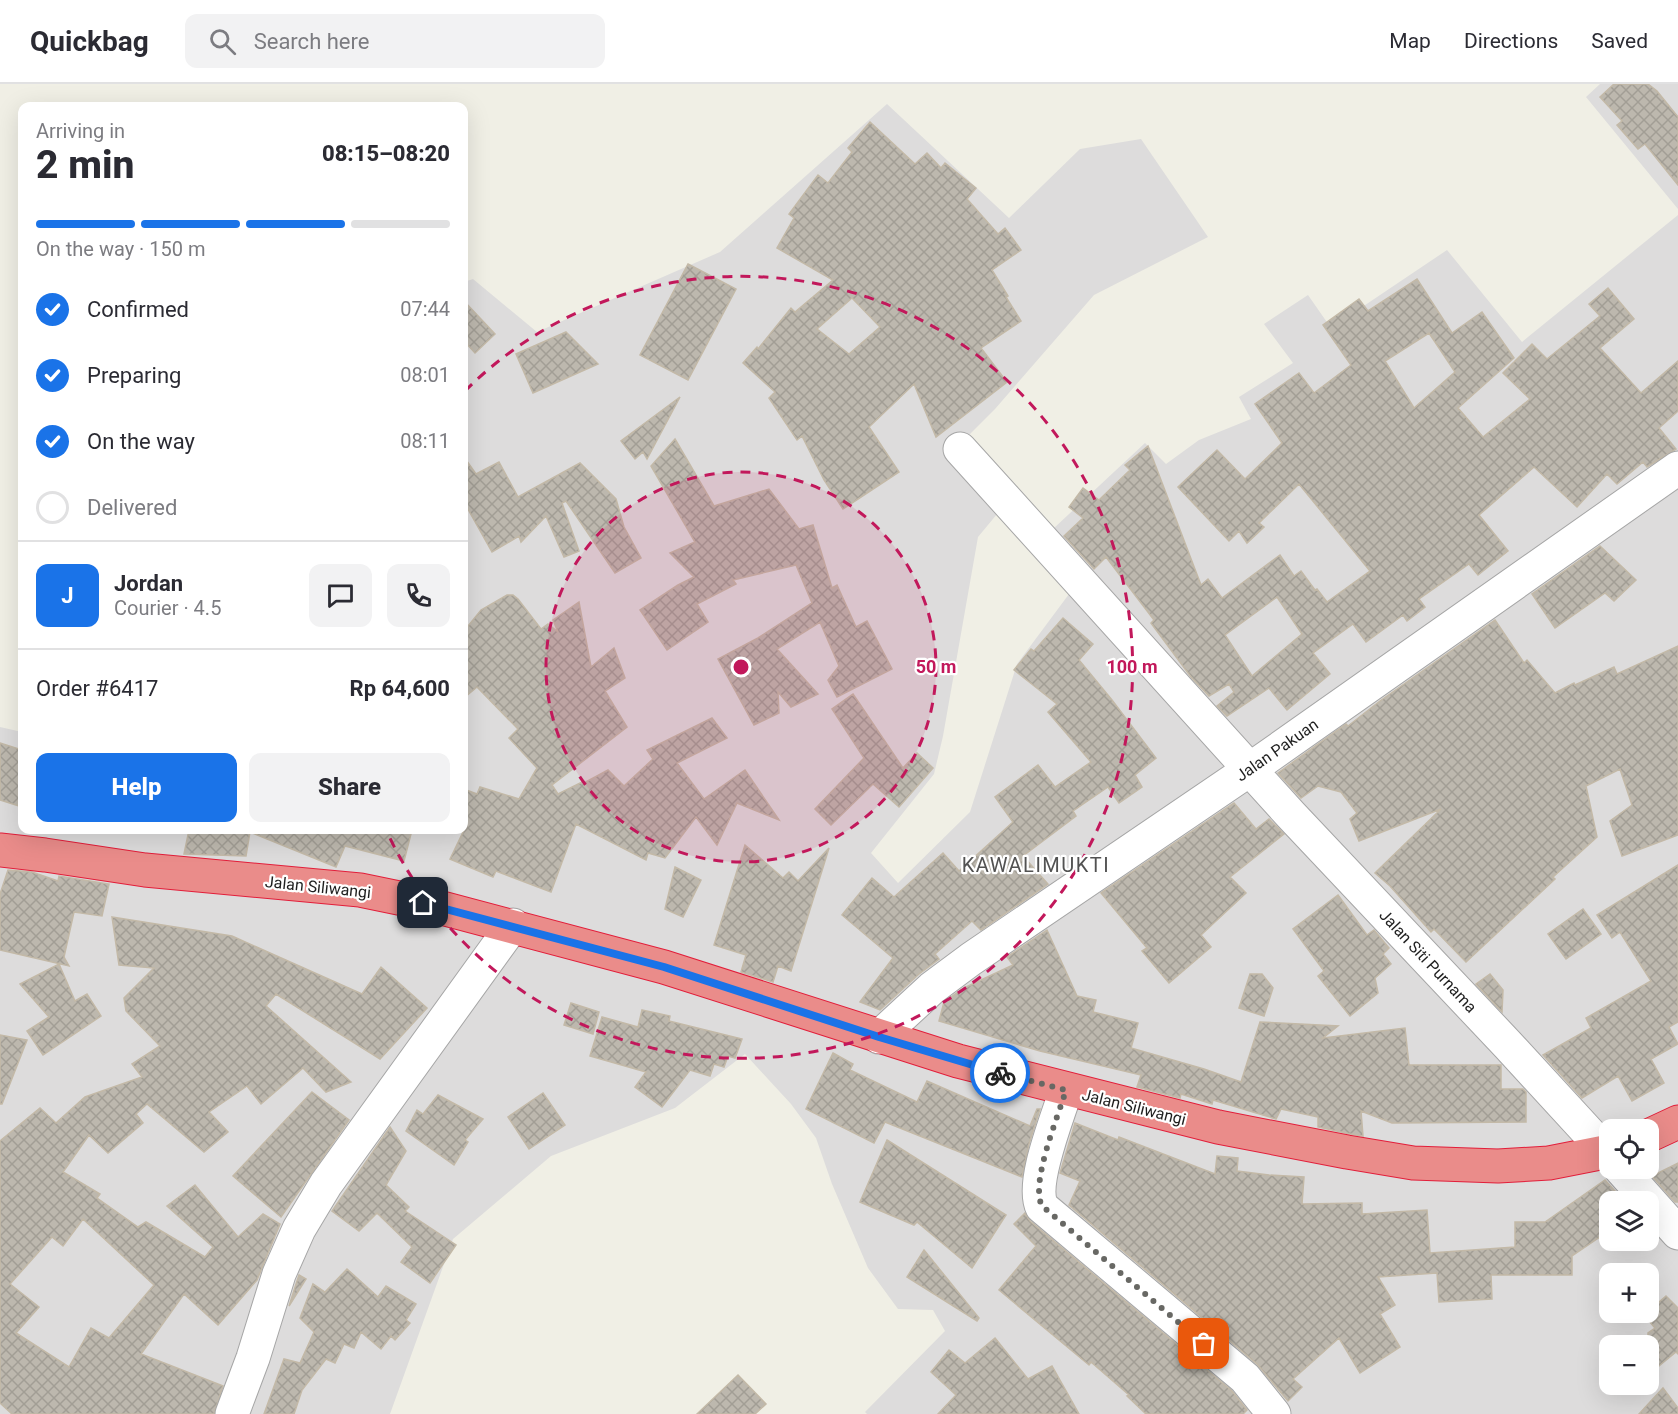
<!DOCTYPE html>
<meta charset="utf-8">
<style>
:root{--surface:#fff;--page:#f2f2f3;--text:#2b2b33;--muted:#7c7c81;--line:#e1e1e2;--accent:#1a73e8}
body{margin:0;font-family:Roboto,sans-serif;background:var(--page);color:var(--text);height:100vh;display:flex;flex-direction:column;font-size:22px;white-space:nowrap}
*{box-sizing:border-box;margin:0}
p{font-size:20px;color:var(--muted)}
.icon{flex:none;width:33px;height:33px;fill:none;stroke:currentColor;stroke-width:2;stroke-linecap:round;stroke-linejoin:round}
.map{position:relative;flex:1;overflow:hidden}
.panel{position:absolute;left:18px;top:18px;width:450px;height:732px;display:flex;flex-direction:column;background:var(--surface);border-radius:12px;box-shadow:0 6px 24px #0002}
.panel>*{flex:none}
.buttons{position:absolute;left:1599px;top:1035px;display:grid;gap:12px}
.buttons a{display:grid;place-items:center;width:60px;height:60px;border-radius:12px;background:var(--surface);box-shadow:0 6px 24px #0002;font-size:30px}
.pin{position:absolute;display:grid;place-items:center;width:51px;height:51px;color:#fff;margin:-26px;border-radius:12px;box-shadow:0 3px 9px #0006}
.courier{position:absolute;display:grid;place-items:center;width:60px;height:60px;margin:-30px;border:4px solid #1a73e8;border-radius:50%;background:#fff;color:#222;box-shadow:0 2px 8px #0007}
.overview em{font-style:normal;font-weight:800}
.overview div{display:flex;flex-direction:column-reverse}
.overview{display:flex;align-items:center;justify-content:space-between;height:102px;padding:0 18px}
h1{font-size:39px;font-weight:800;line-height:45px}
.bar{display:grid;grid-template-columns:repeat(4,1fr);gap:9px 6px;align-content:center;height:72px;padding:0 18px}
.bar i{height:8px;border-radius:4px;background:var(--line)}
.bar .current{background:var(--accent)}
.bar p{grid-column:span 4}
.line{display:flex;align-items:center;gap:15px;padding:0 18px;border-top:2px solid var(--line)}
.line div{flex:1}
.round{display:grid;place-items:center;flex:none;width:63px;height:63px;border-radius:12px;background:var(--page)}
ol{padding:0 18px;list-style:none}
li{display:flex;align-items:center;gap:18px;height:66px}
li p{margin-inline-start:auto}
li .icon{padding:6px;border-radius:50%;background:var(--accent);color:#fff;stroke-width:4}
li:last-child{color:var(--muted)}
li i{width:33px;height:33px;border:3px solid var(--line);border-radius:50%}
.cta{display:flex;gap:12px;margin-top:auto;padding:12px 18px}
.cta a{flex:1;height:69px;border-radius:12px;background:var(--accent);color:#fff;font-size:24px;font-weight:800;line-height:69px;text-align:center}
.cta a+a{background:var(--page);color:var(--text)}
header{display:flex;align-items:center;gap:36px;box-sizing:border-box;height:84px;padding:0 30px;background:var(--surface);border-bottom:2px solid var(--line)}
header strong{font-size:28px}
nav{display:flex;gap:33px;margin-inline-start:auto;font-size:21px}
.search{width:420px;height:54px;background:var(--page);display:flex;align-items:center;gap:15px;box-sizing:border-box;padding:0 21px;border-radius:12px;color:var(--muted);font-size:22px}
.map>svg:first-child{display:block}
.residential{fill:#dddcdc;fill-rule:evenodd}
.building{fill:url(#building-cross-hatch);stroke:#c3b9a7;stroke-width:1.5;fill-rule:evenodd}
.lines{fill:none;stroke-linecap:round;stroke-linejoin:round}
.minor-casing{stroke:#a6a6a6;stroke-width:35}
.highway-casing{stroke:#e21e3a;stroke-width:35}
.minor{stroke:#fff;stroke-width:33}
.highway{stroke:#ea8c8a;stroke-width:33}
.done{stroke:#686864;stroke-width:6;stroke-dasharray:0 10.8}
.route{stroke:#1a73e8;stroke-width:8}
.ring{fill:none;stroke:#c2185b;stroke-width:3;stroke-dasharray:10 8}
.labels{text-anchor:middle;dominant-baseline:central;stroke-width:4.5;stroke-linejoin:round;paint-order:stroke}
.street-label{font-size:16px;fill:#1f1f1f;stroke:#fff}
.quarter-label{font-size:20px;letter-spacing:1.5px;fill:#525252;stroke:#fff}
.centre{fill:#c2185b;stroke:#fff;stroke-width:3}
.ring-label{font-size:18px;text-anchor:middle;font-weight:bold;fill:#c2185b;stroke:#fff;stroke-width:4.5;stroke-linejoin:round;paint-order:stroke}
</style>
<header>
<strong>Quickbag</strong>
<div class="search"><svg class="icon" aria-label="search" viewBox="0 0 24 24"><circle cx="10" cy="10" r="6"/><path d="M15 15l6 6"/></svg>Search here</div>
<nav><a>Map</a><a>Directions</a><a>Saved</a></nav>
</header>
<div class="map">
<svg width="1678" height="1330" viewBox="0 0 1678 1330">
<defs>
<pattern id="building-cross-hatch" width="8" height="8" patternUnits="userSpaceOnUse" patternTransform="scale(1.5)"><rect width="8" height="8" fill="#bdb8ae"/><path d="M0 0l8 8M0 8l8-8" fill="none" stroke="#a29e95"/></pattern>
</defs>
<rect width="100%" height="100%" fill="#f0efe5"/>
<!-- residential -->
<path class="residential" d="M 1600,0 L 1678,0 L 1678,125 L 1586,13 Z
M 887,20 L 1009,134 L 1080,65 L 1141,55 L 1208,153 L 1094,211 L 995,325 L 960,360 L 1007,418 L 978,453 L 943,652 L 934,690 L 871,769 L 898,799 L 970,728 L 1017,580 L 1075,502 L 1038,459 L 1145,359 L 1166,380 L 1199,356 L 1251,335 L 1239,313 L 1293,279 L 1264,240 L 1308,211 L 1331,244 L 1447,166 L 1522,258 L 1678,131 L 1678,1330 L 867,1330 L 865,1328 L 945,1247 L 933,1226 L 898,1225 L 868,1184 L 832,1100 L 816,1054 L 791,1020 L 745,970 L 675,1024 L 551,1072 L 453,1155 L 390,1330 L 0,1330 L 0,643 L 22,648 L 22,746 L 464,746 L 464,198 L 473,195 L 537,248 L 720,168 ZM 1610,1046 L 1648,1046 L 1648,1084 L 1610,1084 ZM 1610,1118 L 1648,1118 L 1648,1156 L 1610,1156 ZM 1610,1190 L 1648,1190 L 1648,1228 L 1610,1228 ZM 1610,1262 L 1648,1262 L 1648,1300 L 1610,1300 Z"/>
<!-- building -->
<path class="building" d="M 1614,0 L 1648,0 L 1657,7 L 1678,33 L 1678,101 L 1645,60 L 1638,65 L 1617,41 L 1622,37 L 1600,13 Z
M 870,38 L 915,80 L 927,69 L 941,84 L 945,79 L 976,104 L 967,115 L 998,150 L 1005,144 L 1021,166 L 992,186 L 1008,212 L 1006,213 L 1021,237 L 981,264 L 1007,298 L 936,353 L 914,300 L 869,343 L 899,388 L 843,425 L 824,396 L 802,352 L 797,356 L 769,314 L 775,308 L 743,279 L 757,263 L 758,265 L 791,224 L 795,228 L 833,196 L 777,164 L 794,134 L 789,130 L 818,91 L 828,99 L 852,68 L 848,64 ZM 852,214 L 880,243 L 849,270 L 817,245 Z
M 688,180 L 736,205 L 688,296 L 640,271 Z
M 1417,195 L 1452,249 L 1482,228 L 1514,274 L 1458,324 L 1483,353 L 1530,315 L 1503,289 L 1532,260 L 1547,275 L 1600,232 L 1589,220 L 1608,204 L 1634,235 L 1600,264 L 1641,309 L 1678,277 L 1678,327 L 1659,344 L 1676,365 L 1647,383 L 1643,378 L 1617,400 L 1607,390 L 1577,423 L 1534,383 L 1479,431 L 1508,467 L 1478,491 L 1469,480 L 1419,515 L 1425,523 L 1407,537 L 1403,531 L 1366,558 L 1353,540 L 1313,569 L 1330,590 L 1287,626 L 1269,604 L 1227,632 L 1217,622 L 1234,608 L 1229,600 L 1209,612 L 1191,593 L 1151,539 L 1154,536 L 1106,473 L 1094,485 L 1064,452 L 1083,434 L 1069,423 L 1083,404 L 1099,416 L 1130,386 L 1125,381 L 1148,362 L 1201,501 L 1208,495 L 1222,514 L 1280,471 L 1294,492 L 1301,487 L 1315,506 L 1317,505 L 1327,518 L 1370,487 L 1299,400 L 1259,439 L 1264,443 L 1247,459 L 1239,447 L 1229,457 L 1178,403 L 1217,366 L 1245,395 L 1282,359 L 1255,320 L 1299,289 L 1314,309 L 1351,281 L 1323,241 L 1359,215 L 1368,227 ZM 1429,249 L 1455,288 L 1414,324 L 1385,277 ZM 1277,513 L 1302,550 L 1252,592 L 1225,551 Z
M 464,217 L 495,250 L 475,269 L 464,257 Z
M 566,248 L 598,280 L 533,309 L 516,270 Z
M 680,313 L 647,375 L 643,368 L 635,375 L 621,357 Z
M 675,355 L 714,422 L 769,405 L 799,445 L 813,441 L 832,504 L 837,501 L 856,543 L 867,537 L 892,585 L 837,613 L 828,596 L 839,582 L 820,538 L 777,565 L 818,610 L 791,623 L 778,608 L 779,629 L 754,641 L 718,575 L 758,554 L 812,519 L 796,481 L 733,496 L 736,500 L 697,520 L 708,538 L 667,566 L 640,526 L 678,501 L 694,493 L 670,469 L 695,458 L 651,382 Z
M 464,373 L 476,390 L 499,378 L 518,413 L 580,379 L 616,415 L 624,443 L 641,474 L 615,489 L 566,417 L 562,419 L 579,467 L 564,473 L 546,432 L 521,458 L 519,452 L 492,468 L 464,418 Z
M 1600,462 L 1636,496 L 1614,517 L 1605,509 L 1555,544 L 1532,510 Z
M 507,511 L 513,511 L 518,515 L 541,545 L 548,540 L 558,548 L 553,536 L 579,518 L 591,583 L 614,564 L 625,594 L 605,607 L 627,643 L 552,701 L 558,710 L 582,698 L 584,699 L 608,686 L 624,702 L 653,675 L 647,666 L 712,634 L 727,654 L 677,679 L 704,715 L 745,686 L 779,736 L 737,719 L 717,761 L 696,733 L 665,774 L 648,769 L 646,776 L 576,740 L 551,808 L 496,787 L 493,793 L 450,775 L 464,746 L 464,705 L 477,710 L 480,703 L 519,715 L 537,684 L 509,654 L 518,645 L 477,603 L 464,614 L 464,547 L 481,526 Z
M 1063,534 L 1093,560 L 1079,576 L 1112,616 L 1156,674 L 1135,691 L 1142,703 L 1119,719 L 1108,703 L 1073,727 L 1076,732 L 1023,772 L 1048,800 L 981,846 L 972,837 L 935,870 L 939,875 L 919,890 L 880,926 L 860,918 L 893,874 L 842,831 L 872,794 L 894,813 L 943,769 L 959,787 L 1013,738 L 995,713 L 1038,681 L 1055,703 L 1091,678 L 1048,628 L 1057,620 L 1014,586 L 1031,565 L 1034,567 Z
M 1495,536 L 1524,579 L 1527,576 L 1555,609 L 1574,599 L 1575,601 L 1614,583 L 1617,590 L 1678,562 L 1678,751 L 1622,772 L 1610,737 L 1632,721 L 1620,685 L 1586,702 L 1597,753 L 1553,793 L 1555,795 L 1466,878 L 1434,845 L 1431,848 L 1390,802 L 1375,789 L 1441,725 L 1359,757 L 1350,735 L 1357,729 L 1341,708 L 1318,702 L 1301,714 L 1278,689 L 1346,640 L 1348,642 L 1380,617 Z
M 853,610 L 903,684 L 917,669 L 933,684 L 899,723 L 873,700 L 831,741 L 815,725 L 864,674 L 832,625 Z
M 0,659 L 22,666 L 22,723 L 0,716 Z
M 1234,719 L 1256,745 L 1269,735 L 1284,750 L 1230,793 L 1246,809 L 1201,851 L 1211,863 L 1169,899 L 1142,867 L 1147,864 L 1101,809 Z
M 189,746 L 412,746 L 404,777 L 345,762 L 336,783 L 250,748 L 246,772 L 184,770 Z
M 745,761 L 783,794 L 789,788 L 798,797 L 829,764 L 791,887 L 778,882 L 773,898 L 741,888 L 746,871 L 714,861 Z
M 1678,781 L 1678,938 L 1669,943 L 1678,960 L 1651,975 L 1664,999 L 1632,1017 L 1618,992 L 1582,1014 L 1543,971 L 1591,944 L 1586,934 L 1651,897 L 1620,848 L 1612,854 L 1597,831 Z
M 675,783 L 701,796 L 683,833 L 665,825 Z
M 8,786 L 32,788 L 58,797 L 59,792 L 109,800 L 102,832 L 74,828 L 64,873 L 69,882 L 0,866 L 0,810 Z
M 1338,811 L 1367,851 L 1374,846 L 1389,864 L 1383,870 L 1391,880 L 1375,894 L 1378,909 L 1350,932 L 1318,892 L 1324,887 L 1293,845 Z
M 1583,825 L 1601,850 L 1566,875 L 1548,850 Z
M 112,833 L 232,852 L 362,910 L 381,883 L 427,924 L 380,975 L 276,910 L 266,922 L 351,998 L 326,1008 L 303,984 L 261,1020 L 247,1002 L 209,1028 L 228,1048 L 204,1068 L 147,1020 L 136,1030 L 143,1039 L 108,1069 L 89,1051 L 63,1088 L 100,1110 L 97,1114 L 138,1143 L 146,1138 L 205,1173 L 213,1163 L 167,1122 L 195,1101 L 238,1153 L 263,1130 L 280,1140 L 257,1196 L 218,1241 L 184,1210 L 141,1270 L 223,1302 L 214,1330 L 12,1330 L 0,1319 L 0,1057 L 40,1024 L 56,1039 L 85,1013 L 142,993 L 132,980 L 160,962 L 126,927 L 124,914 L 154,884 L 119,881 ZM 83,1135 L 154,1201 L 109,1254 L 91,1244 L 69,1283 L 16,1249 L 39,1223 L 10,1200 L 52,1153 L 63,1162 Z
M 1047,846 L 1077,912 L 1096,916 L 1093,928 L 1138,939 L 1131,964 L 1204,985 L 1241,998 L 1260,938 L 1338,942 L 1323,954 L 1405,944 L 1409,981 L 1501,981 L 1501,1005 L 1523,1005 L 1526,1008 L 1526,1038 L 1392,1039 L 1361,1027 L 1363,1052 L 1350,1050 L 1318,1043 L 1318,1033 L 1281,1025 L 1276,1035 L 1213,1016 L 1212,1020 L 1181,1010 L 1180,1014 L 1137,1003 L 1141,991 L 1040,967 L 939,937 L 944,918 L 964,904 L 1013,881 L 1007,873 Z
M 59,880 L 75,917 L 87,910 L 101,932 L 43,971 L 27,947 L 49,933 L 20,900 Z
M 1250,890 L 1262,890 L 1273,904 L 1264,932 L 1239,924 Z
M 1490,890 L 1503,906 L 1502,928 L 1476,900 Z
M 571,919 L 599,928 L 593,950 L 564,941 Z
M 642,926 L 670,932 L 669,937 L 742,955 L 735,974 L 728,972 L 724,983 L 714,980 L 710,992 L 690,986 L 662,1023 L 635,1003 L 646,988 L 590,972 L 602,933 L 638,943 Z
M 0,951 L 27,956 L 2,1020 L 0,1020 Z
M 833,969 L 853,980 L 850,986 L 917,1018 L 927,997 L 1030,1042 L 1037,1025 L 1040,1025 L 1029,1060 L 1022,1093 L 885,1038 L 874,1059 L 806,1025 Z
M 312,1008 L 349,1036 L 281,1133 L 233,1092 Z
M 543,1009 L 565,1041 L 529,1065 L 508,1033 Z
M 438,1011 L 483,1035 L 465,1056 L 468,1058 L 454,1081 L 406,1047 L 417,1026 L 423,1030 Z
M 1075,1039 L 1118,1056 L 1119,1053 L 1215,1090 L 1217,1072 L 1238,1074 L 1237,1087 L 1269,1091 L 1304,1093 L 1302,1120 L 1362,1119 L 1362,1130 L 1427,1126 L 1430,1169 L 1515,1163 L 1515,1138 L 1545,1138 L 1605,1096 L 1625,1118 L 1610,1118 L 1610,1146 L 1572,1172 L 1572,1191 L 1491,1191 L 1492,1215 L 1439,1218 L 1437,1189 L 1378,1193 L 1395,1221 L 1380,1230 L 1400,1263 L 1360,1289 L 1339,1254 L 1293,1295 L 1302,1303 L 1288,1317 L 1257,1280 L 1069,1121 L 1080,1097 L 1060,1089 Z
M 390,1043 L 406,1067 L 386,1101 L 409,1123 L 405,1127 L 456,1161 L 430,1199 L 401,1178 L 412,1163 L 377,1129 L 359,1147 L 332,1127 Z
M 887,1056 L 1006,1131 L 972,1184 L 917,1138 L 914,1141 L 860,1118 Z
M 1678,1079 L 1678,1118 L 1675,1118 L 1652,1092 Z
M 1025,1129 L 1030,1137 L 1232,1307 L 1247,1326 L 1243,1330 L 1146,1330 L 1127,1312 L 1129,1311 L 1091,1278 L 1089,1281 L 999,1206 L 1036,1162 L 1014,1140 Z
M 924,1166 L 979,1234 L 977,1237 L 907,1193 Z
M 347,1185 L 378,1213 L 386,1202 L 416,1220 L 406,1236 L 410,1239 L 395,1256 L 391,1252 L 381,1265 L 361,1248 L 354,1264 L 344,1260 L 335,1279 L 326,1275 L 302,1306 L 294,1330 L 264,1330 L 284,1275 L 300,1279 L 314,1248 L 300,1234 L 313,1200 L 325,1208 Z
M 299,1191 L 306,1195 L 289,1222 L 297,1197 Z
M 1666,1212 L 1678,1224 L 1678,1270 L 1676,1268 L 1648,1291 L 1648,1249 L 1655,1244 L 1644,1231 Z
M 995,1254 L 1028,1295 L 1052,1282 L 1079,1330 L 938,1330 L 956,1311 L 931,1288 L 949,1266 L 965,1279 Z
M 738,1291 L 766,1320 L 755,1330 L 697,1330 Z
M 1663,1304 L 1678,1324 L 1678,1330 L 1639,1330 Z"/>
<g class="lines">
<!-- minor casing -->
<g class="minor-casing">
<path id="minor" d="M 960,365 L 1291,731 L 1508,961 L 1610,1072
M 879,953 L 932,904 L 971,875 L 1249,686 L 1678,384
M 1066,1006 C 1058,1033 1030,1099 1042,1123 L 1245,1294 L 1274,1330
M 1620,1084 L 1678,1149
M 232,1330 L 253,1274 L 279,1190 L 299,1145 L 326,1100 L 513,841"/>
</g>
<!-- highway casing -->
<g class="highway-casing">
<path id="highway" d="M 0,766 L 45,771 L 145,786 L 360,806 L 423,819 L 664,883 L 958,977 L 1218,1043 L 1347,1068 L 1413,1079 L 1498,1082 L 1549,1079 L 1610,1067
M 1648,1052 L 1678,1038"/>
</g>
<!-- minor -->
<use href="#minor" class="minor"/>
<!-- highway -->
<use href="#highway" class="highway"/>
</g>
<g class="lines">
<!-- done -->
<path class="done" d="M 1000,989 L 1066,1006 C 1058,1033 1030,1099 1042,1122 L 1204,1260"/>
<!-- route -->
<path class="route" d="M 423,819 L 664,883 L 879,953 L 1000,989"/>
</g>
<!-- distance rings -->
<circle cx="741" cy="583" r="195" fill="#c2185b" fill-opacity=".12"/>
<g class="ring">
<circle cx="741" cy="583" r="195"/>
<path d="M465 307A391 391 0 1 1 387 748"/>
</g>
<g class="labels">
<!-- street labels -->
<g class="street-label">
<text transform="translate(1277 666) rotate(-35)">Jalan Pakuan</text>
<text transform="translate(318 803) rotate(6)">Jalan Siliwangi</text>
<text transform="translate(1428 877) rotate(47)">Jalan Siti Purnama</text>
<text transform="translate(1134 1023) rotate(14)">Jalan Siliwangi</text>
</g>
<!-- quarter labels -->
<g class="quarter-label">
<text x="1036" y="781">KAWALIMUKTI</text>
</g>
</g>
<circle cx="741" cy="583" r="9" class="centre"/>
<g class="ring-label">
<text x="936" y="589">50 m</text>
<text x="1132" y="589">100 m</text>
</g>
</svg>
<div class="buttons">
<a><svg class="icon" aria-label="locate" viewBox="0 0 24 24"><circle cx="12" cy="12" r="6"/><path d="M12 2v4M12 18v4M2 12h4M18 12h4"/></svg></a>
<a><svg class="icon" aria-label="layers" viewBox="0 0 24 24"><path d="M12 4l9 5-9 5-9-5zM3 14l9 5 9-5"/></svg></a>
<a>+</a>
<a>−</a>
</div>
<div class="pin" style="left:1204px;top:1260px;background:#ea580c"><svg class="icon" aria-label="bag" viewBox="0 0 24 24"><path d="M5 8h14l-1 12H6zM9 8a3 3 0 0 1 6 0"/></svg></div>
<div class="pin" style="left:423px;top:819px;background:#1f2937"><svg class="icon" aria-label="home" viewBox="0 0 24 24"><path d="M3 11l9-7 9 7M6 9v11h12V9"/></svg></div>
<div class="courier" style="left:1000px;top:989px"><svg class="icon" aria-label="bike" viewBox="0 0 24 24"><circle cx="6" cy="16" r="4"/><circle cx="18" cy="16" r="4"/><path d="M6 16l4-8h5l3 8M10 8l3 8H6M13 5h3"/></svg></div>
<section class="panel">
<div class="overview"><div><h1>2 min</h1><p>Arriving in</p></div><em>08:15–08:20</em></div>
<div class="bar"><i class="current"></i><i class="current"></i><i class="current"></i><i></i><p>On the way · 150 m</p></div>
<ol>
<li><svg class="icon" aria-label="check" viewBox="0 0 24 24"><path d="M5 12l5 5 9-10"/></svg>Confirmed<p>07:44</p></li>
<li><svg class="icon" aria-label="check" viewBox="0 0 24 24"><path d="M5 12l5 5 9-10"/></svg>Preparing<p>08:01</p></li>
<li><svg class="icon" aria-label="check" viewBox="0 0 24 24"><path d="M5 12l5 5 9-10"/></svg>On the way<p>08:11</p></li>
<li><i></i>Delivered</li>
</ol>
<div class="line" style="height:108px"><b class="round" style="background:var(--accent);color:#fff">J</b><div><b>Jordan</b><p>Courier · 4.5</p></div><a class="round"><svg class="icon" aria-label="chat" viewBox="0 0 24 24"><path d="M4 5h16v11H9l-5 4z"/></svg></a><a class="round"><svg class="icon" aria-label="phone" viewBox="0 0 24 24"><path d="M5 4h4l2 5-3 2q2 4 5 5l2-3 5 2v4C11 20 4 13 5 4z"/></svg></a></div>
<div class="line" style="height:78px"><div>Order #6417</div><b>Rp 64,600</b></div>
<div class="cta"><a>Help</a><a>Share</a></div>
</section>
</div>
